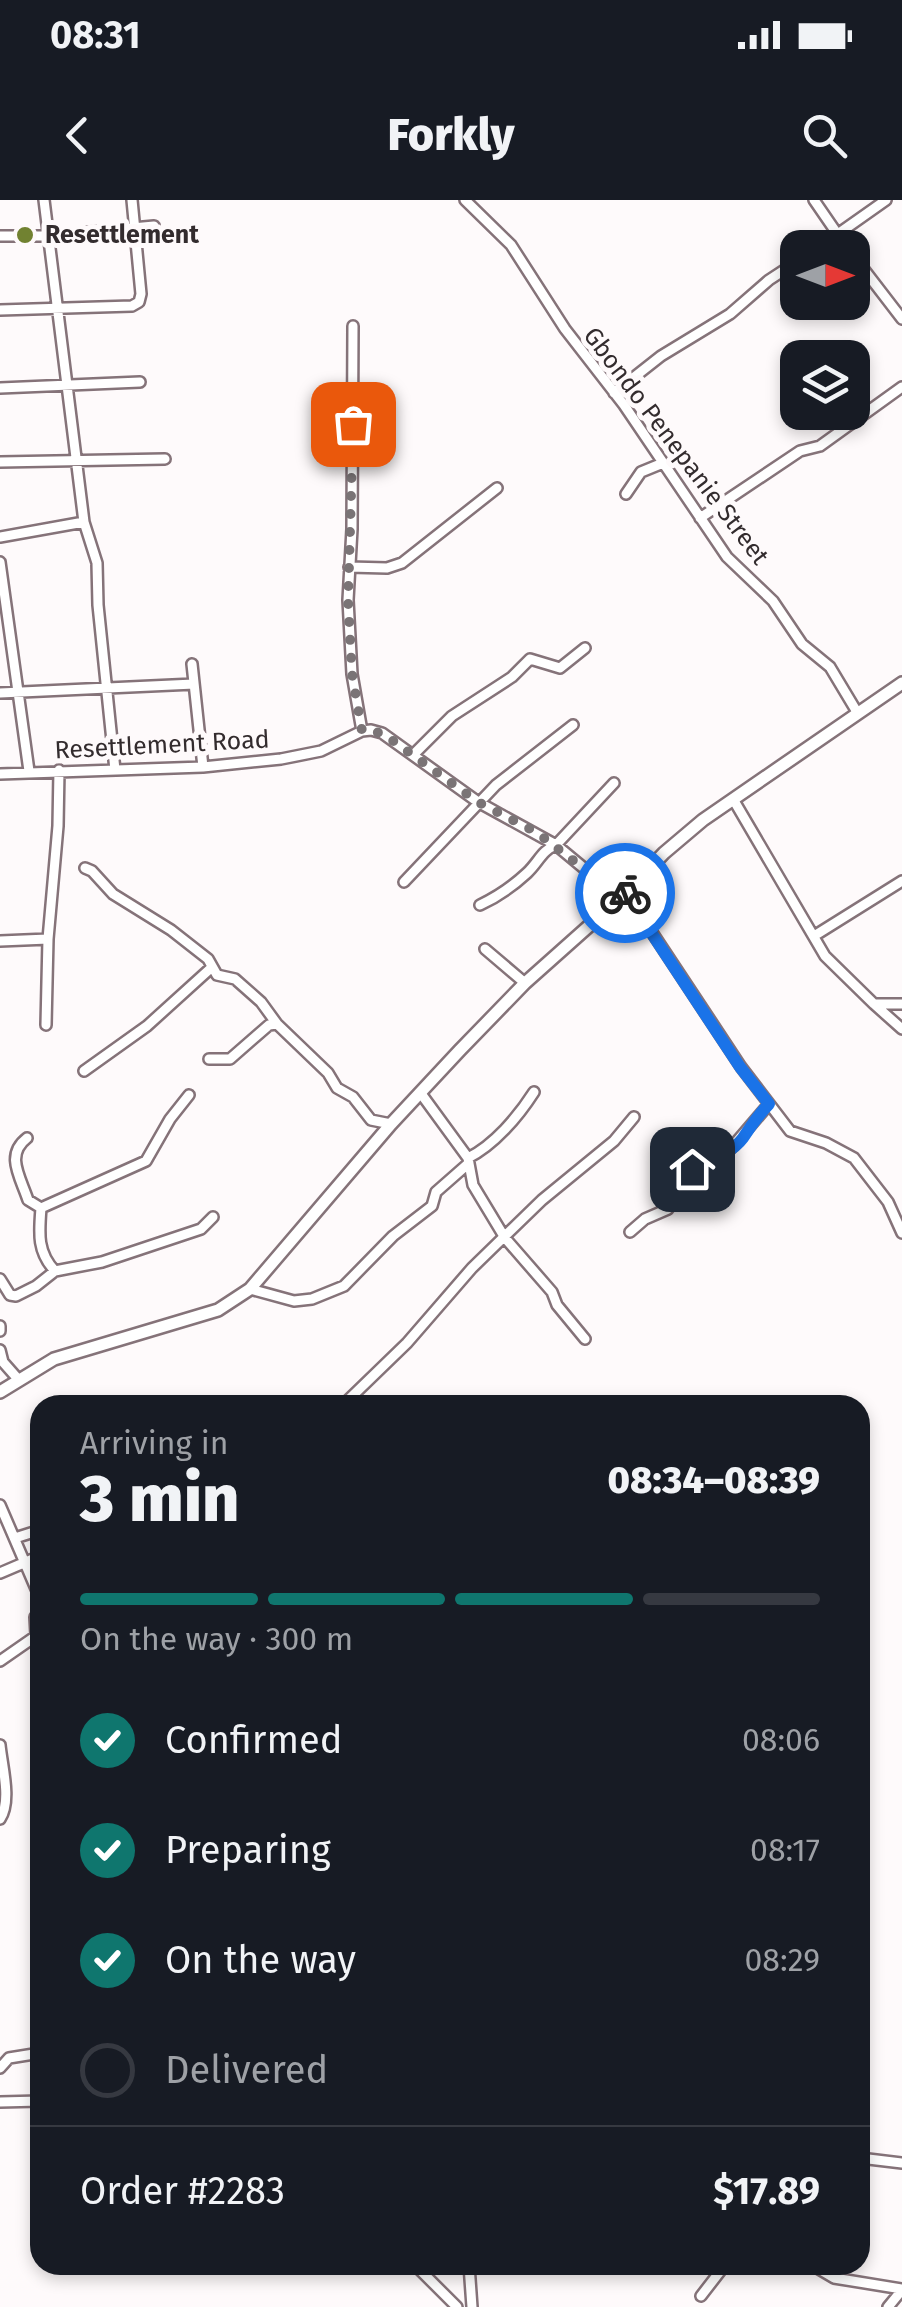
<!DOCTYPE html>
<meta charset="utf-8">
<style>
:root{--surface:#171b24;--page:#20242c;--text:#f1f3f6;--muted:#9ea1a6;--line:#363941;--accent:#0f766e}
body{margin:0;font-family:"Fira Sans",sans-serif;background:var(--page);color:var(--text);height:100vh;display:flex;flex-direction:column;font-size:38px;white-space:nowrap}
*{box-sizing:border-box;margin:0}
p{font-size:32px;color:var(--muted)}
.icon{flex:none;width:55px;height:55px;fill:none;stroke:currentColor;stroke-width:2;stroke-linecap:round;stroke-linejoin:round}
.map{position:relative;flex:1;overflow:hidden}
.panel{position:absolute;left:30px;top:1195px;width:840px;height:880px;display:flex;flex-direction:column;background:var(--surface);border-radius:30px;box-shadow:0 5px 15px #0003}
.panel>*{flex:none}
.needle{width:65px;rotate:90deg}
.controls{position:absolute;left:780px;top:30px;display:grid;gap:20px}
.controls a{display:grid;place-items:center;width:90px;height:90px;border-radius:20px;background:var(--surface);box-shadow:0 5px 15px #0003;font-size:50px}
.pin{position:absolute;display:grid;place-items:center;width:85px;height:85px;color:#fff;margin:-42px;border-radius:20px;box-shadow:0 5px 15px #0006}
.courier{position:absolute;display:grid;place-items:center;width:100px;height:100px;margin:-50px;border:8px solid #1a73e8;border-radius:50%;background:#fff;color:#222;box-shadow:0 2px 12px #0007}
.headline em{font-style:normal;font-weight:800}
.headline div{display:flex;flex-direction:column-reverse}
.headline{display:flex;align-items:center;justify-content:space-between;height:170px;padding:0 50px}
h1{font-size:65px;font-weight:800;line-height:75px}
.bar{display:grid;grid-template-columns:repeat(4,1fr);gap:15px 10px;align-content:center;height:120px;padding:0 50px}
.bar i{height:12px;border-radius:8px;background:var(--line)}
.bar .on{background:var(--accent)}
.bar p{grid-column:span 4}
.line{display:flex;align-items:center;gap:25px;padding:0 50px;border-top:2px solid var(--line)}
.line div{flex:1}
ol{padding:0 50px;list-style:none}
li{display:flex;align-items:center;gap:30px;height:110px}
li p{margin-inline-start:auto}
li .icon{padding:10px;border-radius:50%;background:var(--accent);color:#fff;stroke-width:4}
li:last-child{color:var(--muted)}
li i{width:55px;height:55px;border:5px solid var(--line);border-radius:50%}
.status{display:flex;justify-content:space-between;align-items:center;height:70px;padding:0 50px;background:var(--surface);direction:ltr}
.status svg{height:28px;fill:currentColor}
header{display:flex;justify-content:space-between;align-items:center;height:130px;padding:0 50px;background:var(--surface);font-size:45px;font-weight:800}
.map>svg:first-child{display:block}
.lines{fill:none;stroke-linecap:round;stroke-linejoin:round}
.street-casing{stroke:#857379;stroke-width:14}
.secondary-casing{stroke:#857379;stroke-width:16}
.street{stroke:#fff;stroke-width:9}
.secondary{stroke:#fff;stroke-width:11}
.done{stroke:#7a7476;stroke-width:10;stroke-dasharray:0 18}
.route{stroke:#1a73e8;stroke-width:12}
.poi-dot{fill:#718231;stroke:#fefafb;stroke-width:4}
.labels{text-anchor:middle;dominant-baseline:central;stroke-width:10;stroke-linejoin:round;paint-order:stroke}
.poi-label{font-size:25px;font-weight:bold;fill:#332c2e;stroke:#fefafb;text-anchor:start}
.street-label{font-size:25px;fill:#332c2e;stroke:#fefafb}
</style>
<div class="status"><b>08:31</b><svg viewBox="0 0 49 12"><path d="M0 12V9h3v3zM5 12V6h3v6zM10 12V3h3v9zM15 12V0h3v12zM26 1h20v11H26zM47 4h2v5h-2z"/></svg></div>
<header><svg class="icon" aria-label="back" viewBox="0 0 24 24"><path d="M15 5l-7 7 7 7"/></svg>Forkly<svg class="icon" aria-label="search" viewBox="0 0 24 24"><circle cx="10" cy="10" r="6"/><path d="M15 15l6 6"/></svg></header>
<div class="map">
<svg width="902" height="2107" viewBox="0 0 902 2107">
<rect width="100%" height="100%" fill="#fefafb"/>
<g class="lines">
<!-- street casing -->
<g class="street-casing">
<path id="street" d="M 44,0 L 84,322 L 97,363 L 98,405 L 115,570
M 465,0 L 511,45 L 565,129 L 624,205 L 727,357 L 773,401 L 802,444 L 830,467 L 857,512
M 814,0 L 847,48
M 0,36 L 48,36 L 154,26
M 818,48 L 886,0
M 852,54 L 902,119
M 0,110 L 132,106 L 139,102 L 141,94 L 132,0
M 353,126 L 352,329 L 348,400 L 352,474 L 362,531
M 0,188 L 140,182
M 614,193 L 661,156 L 730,114 L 769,80 L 798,61
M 0,262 L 165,259
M 626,294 L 641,272 L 663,263
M 700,318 L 800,251 L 820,246 L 902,187
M 0,337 L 84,322
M 0,362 L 29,571
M 349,367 L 387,368 L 402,363 L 497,288
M 192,464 L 203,567
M 0,493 L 194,484
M 414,554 L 452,516 L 512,477 L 530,459 L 560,468 L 585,448
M 0,574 L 203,567 L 281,559 L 321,551 L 362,531 L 371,530 L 382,533 L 478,602 L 556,645 L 603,684 L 626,693 L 741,867 L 790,931 L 826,943 L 854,958 L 888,1002 L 902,1033
M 733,599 L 825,756 L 874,804 L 902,804
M 85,668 L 92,671 L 113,694 L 171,730 L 208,759 L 217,775 L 235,779 L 261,802 L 277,824 L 328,873 L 337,888 L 353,897 L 371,920 L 391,924
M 404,682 L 496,585 L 573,525
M 480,705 C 497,697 513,686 527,673 C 538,663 542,650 556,645 L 614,583
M 814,736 L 902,681
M 0,741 L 48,739
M 485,749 L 525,783
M 874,804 L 902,829
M 46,825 L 48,739 L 58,626 L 59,570
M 209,859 L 230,859 L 269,825 L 277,824
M 84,871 L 147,826 L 211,768
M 422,895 L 468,958 L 473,985 L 505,1038 L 552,1092 L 557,1105 L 585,1139
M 27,938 C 5,955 20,976 28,1000 L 41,1008
M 468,958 C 494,945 518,917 534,892
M 630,1032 L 645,1019 L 668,1009 L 692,969 L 727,953 L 769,904
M 55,1071 C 37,1052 39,1033 41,1008 L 146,961 L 170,919 L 189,895
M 0,1079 L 10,1095 L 16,1096 L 36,1086 L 55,1071 L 102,1062 L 201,1029 L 213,1017
M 250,1089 L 294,1101 L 312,1099 L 344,1086 L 393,1036 L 432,1006 L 436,992 L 469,963
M 0,1126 L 0,1131
M 0,1150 L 3,1162 L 18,1179
M 343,1205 L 407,1143 L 472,1068 L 542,1000 L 614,941 L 634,917
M 0,1305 L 40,1398 L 40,1412 L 35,1417 L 36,1436 L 0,1461
M 15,1338 L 40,1330
M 0,1373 L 40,1356
M 0,1545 C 2,1566 12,1601 0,1619
M 0,1868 L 9,1858 L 40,1853
M 0,1902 L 40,1901
M 860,1958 L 902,1963
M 415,2065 L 457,2107
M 469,2065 L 472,2107
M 812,2065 L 834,2078 L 902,2089
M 701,2096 L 725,2065
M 888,2107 L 902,2090"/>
</g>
<!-- secondary casing -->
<g class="secondary-casing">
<path id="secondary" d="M 0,1192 L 54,1159 L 218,1110 L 250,1089 L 391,924 L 460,850 L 525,783 L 626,693 L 664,653 L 703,620 L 902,483"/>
</g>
<!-- street -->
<use href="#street" class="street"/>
<!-- secondary -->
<use href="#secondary" class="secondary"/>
</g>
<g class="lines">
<!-- done -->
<path class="done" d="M 353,224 L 348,400 L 352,474 L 362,531 L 382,533 L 478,602 L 536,632 L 604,684 L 625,693"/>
<!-- route -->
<path class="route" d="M 625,693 L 740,867 L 769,904 C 758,915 751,926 743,938 C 731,954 709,961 692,969"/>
</g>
<!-- markers -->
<circle class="poi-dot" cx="25" cy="35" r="10"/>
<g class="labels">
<!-- poi labels -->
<g class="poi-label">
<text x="45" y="35">Resettlement</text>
</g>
<!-- street labels -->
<g class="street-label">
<text transform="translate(676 246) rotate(53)">Gbondo Penepanie Street</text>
<text transform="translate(162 545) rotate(-3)">Resettlement Road</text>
</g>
</g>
</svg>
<div class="controls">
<a><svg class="needle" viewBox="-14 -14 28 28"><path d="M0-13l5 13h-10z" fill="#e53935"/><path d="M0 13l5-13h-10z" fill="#9ea1a6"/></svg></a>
<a><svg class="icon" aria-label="layers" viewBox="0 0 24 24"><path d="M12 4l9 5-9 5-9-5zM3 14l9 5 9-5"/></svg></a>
</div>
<div class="pin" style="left:353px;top:224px;background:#ea580c"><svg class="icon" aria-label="bag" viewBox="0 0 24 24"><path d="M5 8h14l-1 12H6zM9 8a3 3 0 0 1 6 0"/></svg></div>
<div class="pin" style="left:692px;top:969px;background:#1f2937"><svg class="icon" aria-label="home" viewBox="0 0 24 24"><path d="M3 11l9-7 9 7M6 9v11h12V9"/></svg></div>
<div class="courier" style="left:625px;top:693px"><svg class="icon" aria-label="bike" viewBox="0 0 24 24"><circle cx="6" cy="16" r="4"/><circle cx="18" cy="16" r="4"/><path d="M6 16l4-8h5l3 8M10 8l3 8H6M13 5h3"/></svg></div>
<section class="panel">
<div class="headline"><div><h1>3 min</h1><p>Arriving in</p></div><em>08:34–08:39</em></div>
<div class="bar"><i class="on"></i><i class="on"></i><i class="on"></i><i></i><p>On the way · 300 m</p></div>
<ol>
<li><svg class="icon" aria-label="check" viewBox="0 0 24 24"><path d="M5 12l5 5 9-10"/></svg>Confirmed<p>08:06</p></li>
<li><svg class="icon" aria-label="check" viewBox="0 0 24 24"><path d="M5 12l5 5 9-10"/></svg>Preparing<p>08:17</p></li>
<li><svg class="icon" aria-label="check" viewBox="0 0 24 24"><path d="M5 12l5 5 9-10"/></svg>On the way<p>08:29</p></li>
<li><i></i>Delivered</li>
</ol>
<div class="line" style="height:130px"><div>Order #2283</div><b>$17.89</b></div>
</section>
</div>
